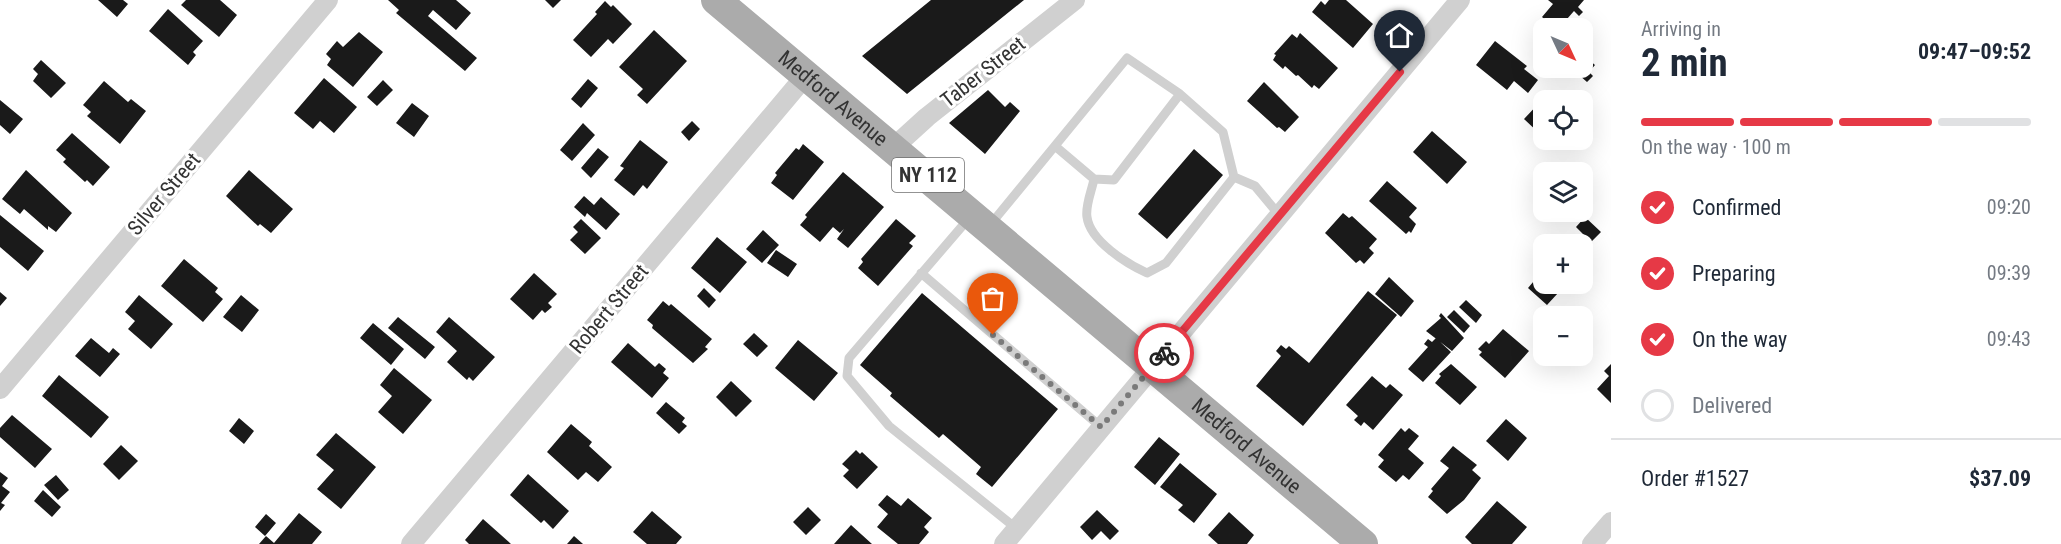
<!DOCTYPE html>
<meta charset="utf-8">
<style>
:root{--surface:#fff;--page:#f6f6f7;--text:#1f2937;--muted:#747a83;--line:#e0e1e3;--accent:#e63946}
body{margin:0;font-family:"Roboto Condensed",sans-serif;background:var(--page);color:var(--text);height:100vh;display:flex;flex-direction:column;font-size:22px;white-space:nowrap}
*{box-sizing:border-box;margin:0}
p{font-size:20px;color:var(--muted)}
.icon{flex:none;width:33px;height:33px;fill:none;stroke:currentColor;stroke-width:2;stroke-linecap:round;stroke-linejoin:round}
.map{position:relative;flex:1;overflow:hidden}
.side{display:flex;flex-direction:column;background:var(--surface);width:450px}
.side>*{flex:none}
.needle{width:39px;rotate:134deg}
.fabs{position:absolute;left:1533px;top:18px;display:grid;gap:12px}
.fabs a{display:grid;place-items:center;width:60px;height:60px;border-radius:12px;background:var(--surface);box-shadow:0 6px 24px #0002;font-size:30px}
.pin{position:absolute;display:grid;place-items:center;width:51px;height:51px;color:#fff;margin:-62px -26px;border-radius:50% 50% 50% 0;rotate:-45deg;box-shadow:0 0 6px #0007}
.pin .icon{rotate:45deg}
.courier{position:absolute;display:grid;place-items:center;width:60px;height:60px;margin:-30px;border:4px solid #e63946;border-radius:50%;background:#fff;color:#222;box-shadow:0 2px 8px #0007}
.summary em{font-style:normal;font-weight:700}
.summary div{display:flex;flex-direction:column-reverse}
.summary{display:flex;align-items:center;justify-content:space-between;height:102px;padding:0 30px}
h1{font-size:39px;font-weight:700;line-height:45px}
.bar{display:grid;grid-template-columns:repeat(4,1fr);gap:9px 6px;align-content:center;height:72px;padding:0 30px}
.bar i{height:8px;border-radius:4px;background:var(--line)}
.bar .current{background:var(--accent)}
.bar p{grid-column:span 4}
.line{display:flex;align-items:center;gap:15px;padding:0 30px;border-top:2px solid var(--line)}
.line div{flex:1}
ol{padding:0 30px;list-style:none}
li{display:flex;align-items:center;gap:18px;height:66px}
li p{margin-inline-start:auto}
li .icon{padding:6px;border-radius:50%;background:var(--accent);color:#fff;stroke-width:4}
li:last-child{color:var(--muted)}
li i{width:33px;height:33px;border:3px solid var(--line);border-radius:50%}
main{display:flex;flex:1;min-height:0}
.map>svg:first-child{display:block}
.building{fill:#1a1a1a}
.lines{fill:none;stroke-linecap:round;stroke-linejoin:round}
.lane{stroke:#d0d0d0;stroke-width:9}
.street{stroke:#d0d0d0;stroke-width:20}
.primary{stroke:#ababab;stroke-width:30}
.done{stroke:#7a7a7a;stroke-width:6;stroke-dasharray:0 10.8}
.route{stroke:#e63946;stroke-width:8}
.labels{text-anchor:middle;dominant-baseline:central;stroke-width:6;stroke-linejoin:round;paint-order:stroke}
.shield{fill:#fff;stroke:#707070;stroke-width:1.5}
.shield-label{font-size:20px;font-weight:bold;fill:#333}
.street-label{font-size:21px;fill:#333;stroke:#fff}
</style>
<main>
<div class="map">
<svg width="1611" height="544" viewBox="0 0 1611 544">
<rect width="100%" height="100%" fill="#fff"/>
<!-- building -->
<path class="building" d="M 98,0 L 123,0 L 128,4 L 117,17 Z
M 186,0 L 220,0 L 237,15 L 219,37 L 181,5 Z
M 388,0 L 456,0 L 471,13 L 456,30 L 433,10 L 428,16 L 477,58 L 465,71 L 396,13 L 399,10 Z
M 545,0 L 561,0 L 553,8 Z
M 931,0 L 1024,0 L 907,94 L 862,56 Z
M 1329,0 L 1346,0 L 1373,24 L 1353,48 L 1312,12 L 1321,1 L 1325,5 Z
M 1548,0 L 1584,0 L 1578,7 L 1583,12 L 1579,16 L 1574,11 L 1567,19 L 1572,23 L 1567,28 L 1555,28 L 1542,17 L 1553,4 Z
M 605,1 L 611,7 L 613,5 L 632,24 L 613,44 L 608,39 L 591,57 L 573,40 L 597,14 L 595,12 Z
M 168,9 L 203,41 L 193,52 L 196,55 L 188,65 L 149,31 Z
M 654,30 L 687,61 L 647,104 L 637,95 L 643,89 L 619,67 Z
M 359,32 L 383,52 L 353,87 L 327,65 L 331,59 L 326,54 L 337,41 L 343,47 Z
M 1300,33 L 1338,68 L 1319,89 L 1314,85 L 1312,88 L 1298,75 L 1296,76 L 1285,66 L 1283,69 L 1273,60 L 1276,55 L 1274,54 L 1292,34 L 1297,38 Z
M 1495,41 L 1527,66 L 1524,69 L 1538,80 L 1528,93 L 1514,81 L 1507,90 L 1476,65 Z
M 1582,54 L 1595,65 L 1589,72 L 1593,76 L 1587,82 L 1571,68 L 1582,68 Z
M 41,60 L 66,83 L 51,98 L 33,81 L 38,74 L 33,69 Z
M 324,78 L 357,107 L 334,133 L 320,121 L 313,129 L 294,113 Z
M 588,79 L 598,88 L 581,108 L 571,99 Z
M 383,80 L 393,90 L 377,106 L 367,97 Z
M 104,81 L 128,102 L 131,99 L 146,111 L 120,144 L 87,116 L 91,112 L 83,105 Z
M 1264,82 L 1299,117 L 1285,132 L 1279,127 L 1277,128 L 1247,101 Z
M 988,90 L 1005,107 L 1010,102 L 1020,111 L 985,154 L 949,123 Z
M 0,100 L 23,119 L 10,134 L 0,125 Z
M 1541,101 L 1544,130 L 1540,134 L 1524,119 Z
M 412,103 L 429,116 L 414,137 L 396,123 Z
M 692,121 L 700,129 L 689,141 L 681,132 Z
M 583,123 L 595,135 L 572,161 L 560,150 Z
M 1432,131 L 1467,162 L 1447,184 L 1413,152 Z
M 72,133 L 110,167 L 93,186 L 87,180 L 85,182 L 63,162 L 66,159 L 56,150 Z
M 640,140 L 668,162 L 647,189 L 643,185 L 634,196 L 614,180 L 624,168 L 620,166 Z
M 803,144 L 824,162 L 793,200 L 771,183 L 777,175 L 775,173 L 796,148 L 799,150 Z
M 598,148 L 609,157 L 591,178 L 581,168 Z
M 1194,149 L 1223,175 L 1167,239 L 1138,214 Z
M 26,170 L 72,213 L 56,232 L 48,226 L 48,230 L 24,209 L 20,214 L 2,199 Z
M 249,170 L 293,209 L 271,233 L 260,224 L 258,226 L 226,196 Z
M 843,172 L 884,207 L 848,248 L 837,239 L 844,229 L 840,233 L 833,227 L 820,242 L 800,225 L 807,217 L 805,215 Z
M 1387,181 L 1417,208 L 1409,217 L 1416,224 L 1411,233 L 1409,231 L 1406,234 L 1369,201 Z
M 584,196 L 594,205 L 601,197 L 620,214 L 606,230 L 587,213 L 585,217 L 574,207 Z
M 1343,213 L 1349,218 L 1352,216 L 1377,239 L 1369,248 L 1374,253 L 1364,264 L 1360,260 L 1356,263 L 1325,233 Z
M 0,215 L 44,251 L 28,271 L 0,247 Z
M 1585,217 L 1601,232 L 1591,242 L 1576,227 Z
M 581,219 L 601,238 L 585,254 L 570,240 L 578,232 L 573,227 Z
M 896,219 L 916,236 L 909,243 L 913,246 L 878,286 L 858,268 L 863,262 L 861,259 Z
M 763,230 L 779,245 L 762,263 L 746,249 Z
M 717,237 L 747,262 L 720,293 L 691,268 Z
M 776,250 L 797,264 L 788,277 L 767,263 Z
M 184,259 L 218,288 L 215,292 L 223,299 L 203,322 L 161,286 Z
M 534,273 L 557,294 L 548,303 L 552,307 L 545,313 L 542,310 L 533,320 L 510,299 Z
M 1539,275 L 1544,284 L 1548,284 L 1558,293 L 1547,305 L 1528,288 Z
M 1389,277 L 1414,301 L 1401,317 L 1375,294 Z
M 704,288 L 716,300 L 709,308 L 697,296 Z
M 1368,291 L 1397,315 L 1303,426 L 1256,386 L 1281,356 L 1276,351 L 1281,345 L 1286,349 L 1289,346 L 1309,363 Z
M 0,292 L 7,298 L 0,306 Z
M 922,293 L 1058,409 L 992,487 L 976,474 L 981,467 L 943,434 L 939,438 L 890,396 L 892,393 L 860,365 Z
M 139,295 L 173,324 L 151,349 L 128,329 L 135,321 L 125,312 Z
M 241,295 L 259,310 L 242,332 L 223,317 Z
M 1466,300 L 1482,315 L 1476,323 L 1459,307 Z
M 663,301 L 669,306 L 671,304 L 712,339 L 705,347 L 708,349 L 693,363 L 652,328 L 653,325 L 647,320 Z
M 1454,310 L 1470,326 L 1464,333 L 1447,317 Z
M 1441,313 L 1464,338 L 1452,351 L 1426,331 L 1441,318 L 1439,316 Z
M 398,317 L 435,347 L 425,359 L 388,328 Z
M 449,317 L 495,357 L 473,381 L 469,377 L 467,380 L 447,362 L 457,351 L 436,332 Z
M 373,323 L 404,349 L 391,365 L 360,338 Z
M 1503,329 L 1529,351 L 1505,378 L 1479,355 L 1482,352 L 1478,349 L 1486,341 L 1489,344 Z
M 754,333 L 768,346 L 757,357 L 743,344 Z
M 91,338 L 109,353 L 113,348 L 120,354 L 100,377 L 75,356 Z
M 1436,338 L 1451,352 L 1423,382 L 1408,369 L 1428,347 L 1424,344 L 1428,339 L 1432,342 Z
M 798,340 L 838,373 L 814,401 L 775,368 Z
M 628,343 L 655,367 L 659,363 L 666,369 L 663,373 L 669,378 L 652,398 L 611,362 Z
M 1451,364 L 1477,387 L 1460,405 L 1435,383 L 1441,376 L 1439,374 Z
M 1611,364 L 1611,403 L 1597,389 L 1609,376 L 1604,371 Z
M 394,368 L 432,400 L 403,434 L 378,412 L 392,396 L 380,385 Z
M 59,375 L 109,417 L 91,438 L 42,396 Z
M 1372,376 L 1386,388 L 1390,384 L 1403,395 L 1373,430 L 1364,422 L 1361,426 L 1354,420 L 1358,416 L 1346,405 Z
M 731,381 L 752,401 L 736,417 L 716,397 Z
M 666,402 L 685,418 L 682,422 L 687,426 L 679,434 L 656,413 Z
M 12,415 L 52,449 L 35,468 L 0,437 L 0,428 Z
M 239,418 L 254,431 L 244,444 L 229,431 Z
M 1506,419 L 1527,438 L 1508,461 L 1486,441 Z
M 571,424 L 592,442 L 589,446 L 612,467 L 598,482 L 586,472 L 578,480 L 547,452 Z
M 1401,428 L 1405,432 L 1409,428 L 1419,436 L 1408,449 L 1424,463 L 1409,480 L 1403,475 L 1396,482 L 1378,467 L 1384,460 L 1378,455 Z
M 336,433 L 376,467 L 341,509 L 317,489 L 334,470 L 316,455 Z
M 1159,437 L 1180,454 L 1155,485 L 1134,467 Z
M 121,445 L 138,461 L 119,480 L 103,464 Z
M 1453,446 L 1477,465 L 1472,470 L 1481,478 L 1464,500 L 1447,514 L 1428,497 L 1433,491 L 1431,489 L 1449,468 L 1440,461 Z
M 856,450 L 860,454 L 862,452 L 878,467 L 857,489 L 843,476 L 849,470 L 842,464 Z
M 1180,463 L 1217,494 L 1194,523 L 1178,510 L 1183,505 L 1160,487 Z
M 0,472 L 8,478 L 2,486 L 10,492 L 1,503 L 5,505 L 0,511 Z
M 528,474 L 569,511 L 553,529 L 544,520 L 541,523 L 510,495 Z
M 56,475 L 69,490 L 58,500 L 44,485 Z
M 43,490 L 61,507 L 52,517 L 34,501 Z
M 887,495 L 901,506 L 908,498 L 932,518 L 924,527 L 929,532 L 919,544 L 898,544 L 877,527 L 888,514 L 878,505 Z
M 1497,501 L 1527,527 L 1512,544 L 1472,544 L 1465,537 Z
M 808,507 L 821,520 L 806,535 L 793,522 Z
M 1097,510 L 1119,531 L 1110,540 L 1101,531 L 1092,540 L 1080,527 Z
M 652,511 L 682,537 L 676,544 L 647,544 L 633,532 Z
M 1229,512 L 1254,535 L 1247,544 L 1218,544 L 1208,535 Z
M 299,513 L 322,532 L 312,544 L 259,544 L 266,536 L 274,543 Z
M 266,514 L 276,523 L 265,536 L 255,527 Z
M 483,519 L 511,544 L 469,544 L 465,540 Z
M 851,525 L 872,544 L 834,544 Z
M 574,536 L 583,544 L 567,544 Z"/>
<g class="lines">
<!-- lane -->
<path class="lane" d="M 1055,146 L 1094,179 L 1114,180 L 1180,94
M 1234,177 L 1255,186 L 1280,216
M 1094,179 C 1092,190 1085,206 1087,217 C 1090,241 1127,264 1147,273 L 1166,263 L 1234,177
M 970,217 L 849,358 L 847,376 L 889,426 L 1017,529
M 990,225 L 1127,58 L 1180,94 L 1223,132 L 1234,177
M 921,273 L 1101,427"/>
<!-- street -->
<path class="street" d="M 894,147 L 927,117 L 1075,0
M 0,389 L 328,0
M 411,544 L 807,74
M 1004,544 L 1460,0
M 1592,544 L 1611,522"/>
<!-- primary -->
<path class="primary" id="s1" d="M 716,0 L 1363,544"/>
</g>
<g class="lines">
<!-- done -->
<path class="done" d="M 993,335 L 1101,427 L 1164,353"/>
<!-- route -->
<path class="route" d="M 1164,353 L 1400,72"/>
</g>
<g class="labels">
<!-- shield labels -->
<rect class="shield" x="892" y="158" width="72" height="34" rx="4.5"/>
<g class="shield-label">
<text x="928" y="175">NY 112</text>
</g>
<!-- street labels -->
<g class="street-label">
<text transform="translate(983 72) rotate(-38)">Taber Street</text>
<text stroke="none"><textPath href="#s1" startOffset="153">Medford Avenue</textPath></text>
<text transform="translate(164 194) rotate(-50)">Silver Street</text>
<text transform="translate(609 309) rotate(-50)">Robert Street</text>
<text stroke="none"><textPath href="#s1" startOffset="693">Medford Avenue</textPath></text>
</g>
</g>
</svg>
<div class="fabs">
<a><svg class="needle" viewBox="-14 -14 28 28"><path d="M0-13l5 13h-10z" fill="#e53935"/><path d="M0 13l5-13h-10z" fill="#747a83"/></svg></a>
<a><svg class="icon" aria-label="locate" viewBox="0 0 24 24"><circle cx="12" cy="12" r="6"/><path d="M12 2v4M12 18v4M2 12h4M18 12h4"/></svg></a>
<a><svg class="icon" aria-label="layers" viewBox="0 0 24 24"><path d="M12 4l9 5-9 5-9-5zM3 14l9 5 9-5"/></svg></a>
<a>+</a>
<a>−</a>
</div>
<div class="pin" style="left:993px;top:335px;background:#ea580c"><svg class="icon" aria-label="bag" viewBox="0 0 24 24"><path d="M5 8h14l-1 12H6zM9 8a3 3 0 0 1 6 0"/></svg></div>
<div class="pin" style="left:1400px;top:72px;background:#1f2937"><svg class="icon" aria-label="home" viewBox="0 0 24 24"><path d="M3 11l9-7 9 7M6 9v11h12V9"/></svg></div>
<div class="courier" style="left:1164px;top:353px"><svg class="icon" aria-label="bike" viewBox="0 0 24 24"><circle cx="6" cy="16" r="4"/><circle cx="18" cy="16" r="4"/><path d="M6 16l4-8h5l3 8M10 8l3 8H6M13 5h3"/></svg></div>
</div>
<section class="side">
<div class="summary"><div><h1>2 min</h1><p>Arriving in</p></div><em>09:47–09:52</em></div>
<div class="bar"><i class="current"></i><i class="current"></i><i class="current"></i><i></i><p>On the way · 100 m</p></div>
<ol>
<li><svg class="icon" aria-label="check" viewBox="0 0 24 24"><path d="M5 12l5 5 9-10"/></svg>Confirmed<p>09:20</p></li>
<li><svg class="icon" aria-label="check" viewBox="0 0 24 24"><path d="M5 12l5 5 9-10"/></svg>Preparing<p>09:39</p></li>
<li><svg class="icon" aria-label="check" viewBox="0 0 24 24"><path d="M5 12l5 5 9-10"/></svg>On the way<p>09:43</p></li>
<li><i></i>Delivered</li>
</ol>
<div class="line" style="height:78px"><div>Order #1527</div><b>$37.09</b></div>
</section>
</main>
